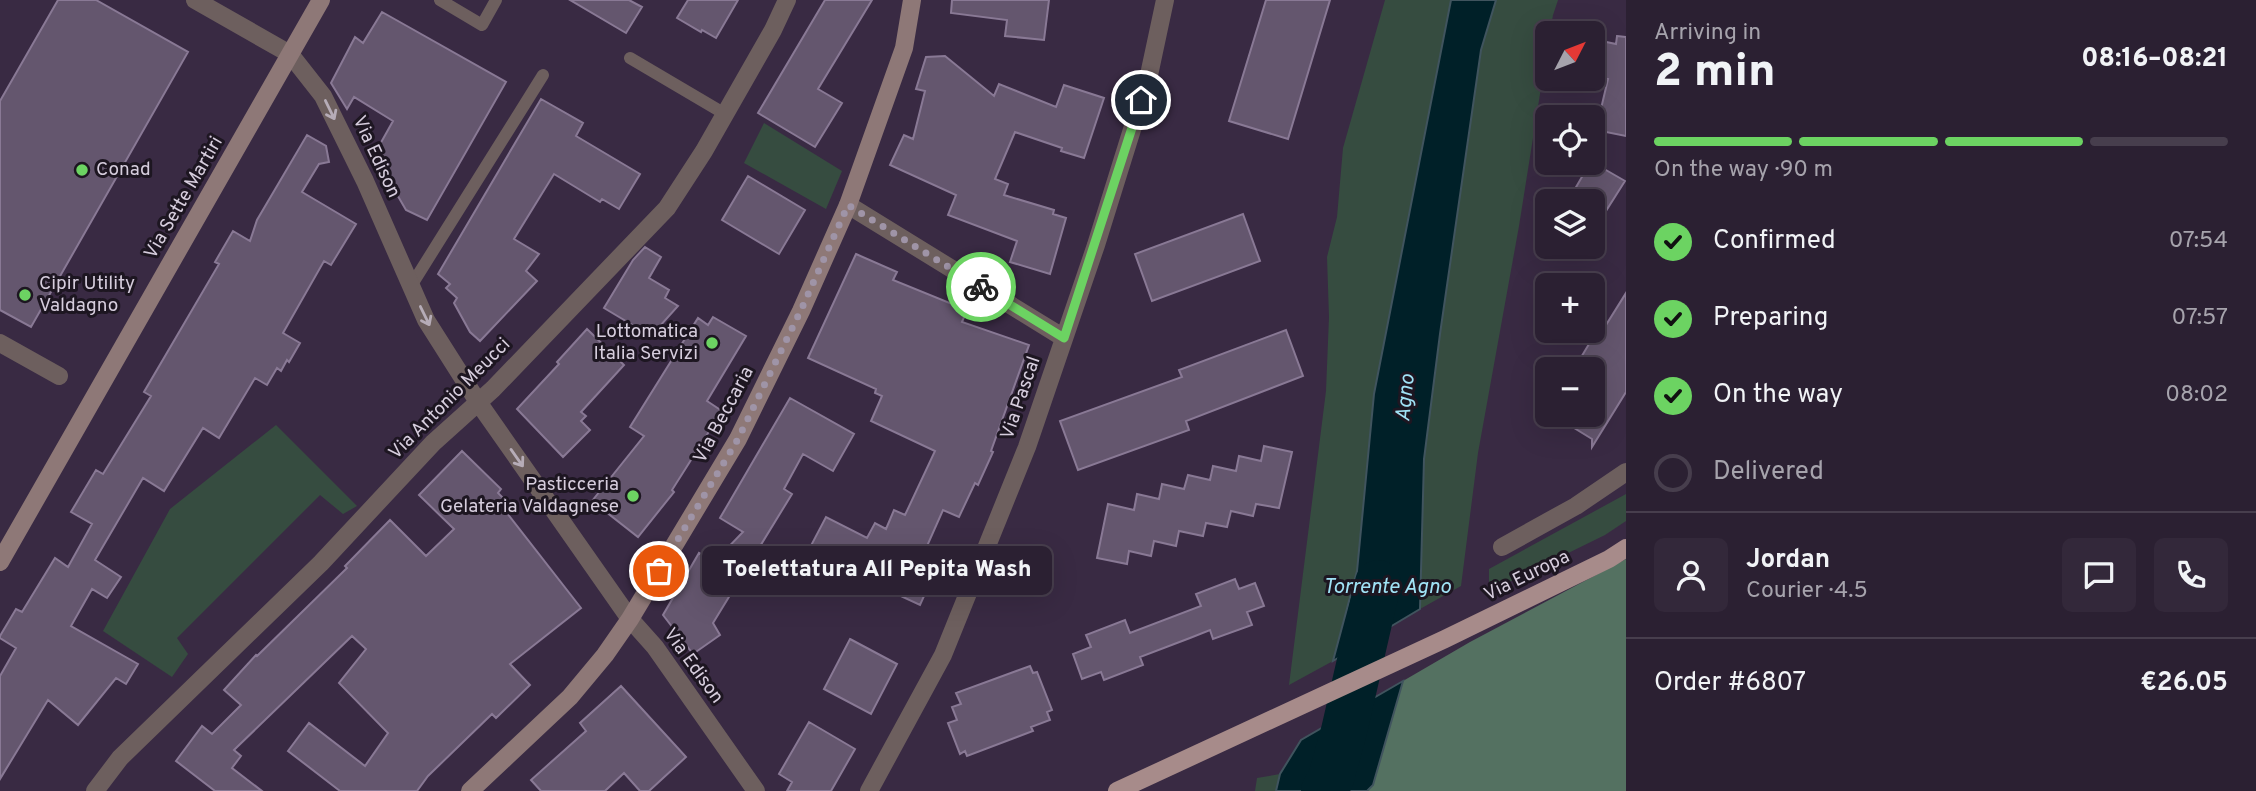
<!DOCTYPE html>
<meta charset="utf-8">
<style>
:root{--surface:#2b2032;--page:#33283a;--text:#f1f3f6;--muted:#a6a3ac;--line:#473e4d;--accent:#6cd362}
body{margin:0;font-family:Overpass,sans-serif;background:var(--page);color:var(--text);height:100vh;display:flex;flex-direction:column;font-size:26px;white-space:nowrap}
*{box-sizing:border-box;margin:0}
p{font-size:23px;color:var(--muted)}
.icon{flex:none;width:38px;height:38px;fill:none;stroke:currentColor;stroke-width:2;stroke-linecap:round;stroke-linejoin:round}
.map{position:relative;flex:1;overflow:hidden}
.drawer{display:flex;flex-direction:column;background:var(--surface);width:630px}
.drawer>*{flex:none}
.needle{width:46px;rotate:48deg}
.tools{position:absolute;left:1535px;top:21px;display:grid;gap:14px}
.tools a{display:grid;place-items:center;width:70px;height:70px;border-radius:10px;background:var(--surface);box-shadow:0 7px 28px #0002,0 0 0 2px var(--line);font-size:35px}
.pin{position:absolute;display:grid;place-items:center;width:60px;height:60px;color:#fff;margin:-30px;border:4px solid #fff;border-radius:50%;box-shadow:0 2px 7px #0007}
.courier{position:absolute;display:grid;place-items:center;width:70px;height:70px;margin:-35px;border:5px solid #6cd362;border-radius:50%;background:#fff;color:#222;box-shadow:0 2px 9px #0007}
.bubble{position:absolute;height:49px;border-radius:10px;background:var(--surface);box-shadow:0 7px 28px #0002,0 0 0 2px var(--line);font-size:23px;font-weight:800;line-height:49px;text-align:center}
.summary em{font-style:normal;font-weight:800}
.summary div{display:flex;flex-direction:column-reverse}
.summary{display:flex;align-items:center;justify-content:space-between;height:119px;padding:0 28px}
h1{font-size:46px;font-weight:800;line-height:52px}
.bar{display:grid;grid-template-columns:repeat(4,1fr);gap:10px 7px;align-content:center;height:84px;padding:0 28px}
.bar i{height:9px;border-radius:5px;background:var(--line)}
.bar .active{background:var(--accent)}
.bar p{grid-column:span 4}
.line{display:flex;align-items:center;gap:18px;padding:0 28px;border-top:2px solid var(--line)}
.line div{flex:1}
.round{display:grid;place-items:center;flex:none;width:74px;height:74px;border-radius:10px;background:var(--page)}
ol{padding:0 28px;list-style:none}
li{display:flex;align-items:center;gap:21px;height:77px}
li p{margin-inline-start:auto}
li .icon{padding:7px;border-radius:50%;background:var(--accent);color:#111;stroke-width:4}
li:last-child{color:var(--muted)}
li i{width:38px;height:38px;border:4px solid var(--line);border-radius:50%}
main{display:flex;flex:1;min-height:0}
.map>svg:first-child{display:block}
.green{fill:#364c40}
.forest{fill:#547161}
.water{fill:#002028;stroke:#40545e;stroke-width:2}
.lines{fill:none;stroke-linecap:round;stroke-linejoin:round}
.river{stroke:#002028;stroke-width:46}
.building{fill:#64566e;stroke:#897995;stroke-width:2}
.lane{stroke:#6d5f5e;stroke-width:12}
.street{stroke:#6d5f5e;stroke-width:18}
.secondary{stroke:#8e7877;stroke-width:18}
.primary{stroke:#a78b8a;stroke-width:18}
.oneway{stroke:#b6acb7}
.done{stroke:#9f94a7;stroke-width:7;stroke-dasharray:0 12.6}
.route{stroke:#6cd362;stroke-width:9}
.poi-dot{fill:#6cd362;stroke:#1d1621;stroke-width:2.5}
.labels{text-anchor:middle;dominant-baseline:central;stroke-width:6;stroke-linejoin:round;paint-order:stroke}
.street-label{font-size:19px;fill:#d6cddd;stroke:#1d1621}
.poi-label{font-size:19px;fill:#d6cddd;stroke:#1d1621;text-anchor:start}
.water-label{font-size:21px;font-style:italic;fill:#a0e2f5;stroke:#1d1621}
</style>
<main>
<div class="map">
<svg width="1626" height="791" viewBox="0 0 1626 791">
<rect width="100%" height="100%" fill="#392a43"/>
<!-- green -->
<path class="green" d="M 1385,0 L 1451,0 L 1374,394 L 1357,571 L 1333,661 L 1289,685 L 1326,391 L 1329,317 L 1327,257 L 1337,217 L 1343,148 Z
M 1496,0 L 1558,0 L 1553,15 L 1550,33 L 1547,33 L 1547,50 L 1519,226 L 1478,453 L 1461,586 L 1420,609 L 1424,459 L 1440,334 L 1481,50 Z
M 764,123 L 842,171 L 826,209 L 744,163 Z
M 276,425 L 357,506 L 343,514 L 320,495 L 177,638 L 188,654 L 172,677 L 103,631 L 170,509 Z
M 1626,494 L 1626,521 L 1605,535 L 1489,592 L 1489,569 Z
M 1280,774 L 1276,791 L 1255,791 L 1257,778 Z"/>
<!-- forest -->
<path class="forest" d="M 1626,559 L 1626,791 L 1367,791 L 1373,785 L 1403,681 L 1470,642 Z"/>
<!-- water -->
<path class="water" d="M 1451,0 L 1496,0 L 1481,50 L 1440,334 L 1424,459 L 1420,609 L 1333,661 L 1357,571 L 1374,394 Z
M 1403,681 L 1373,785 L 1367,791 L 1276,791 L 1280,774 L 1301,740 Z"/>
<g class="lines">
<!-- river -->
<path class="river" d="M 1324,791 L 1331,778 L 1344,731 L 1378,583"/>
</g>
<!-- building -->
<path class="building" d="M 58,0 L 96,0 L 188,52 L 31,327 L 0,310 L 0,101 Z
M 570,0 L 629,0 L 642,7 L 626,33 Z
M 688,0 L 738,0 L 716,38 L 702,30 L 701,32 L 677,18 Z
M 825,0 L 872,0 L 818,89 L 842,103 L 815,147 L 758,113 Z
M 952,0 L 1049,0 L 1044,40 L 1005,36 L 1007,20 L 951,13 Z
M 1266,0 L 1330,0 L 1288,139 L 1229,121 Z
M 382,12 L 506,82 L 427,220 L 406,210 L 374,155 L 393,121 L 354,97 L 347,109 L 331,83 L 355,37 L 363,43 Z
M 1617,36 L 1626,37 L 1626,136 L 1596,130 L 1608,79 L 1592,76 L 1592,39 L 1616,44 Z
M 945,56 L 994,96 L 999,84 L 1056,107 L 1064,85 L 1104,98 L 1084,158 L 1061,151 L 1062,148 L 1015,132 L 995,179 L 1008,184 L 1004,195 L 1054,210 L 1053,214 L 1066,218 L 1050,274 L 1010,262 L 1017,241 L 948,215 L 956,195 L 890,165 L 904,135 L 913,139 L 925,91 L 916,89 L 926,57 Z
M 541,99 L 583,123 L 576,136 L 640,174 L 619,209 L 602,199 L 600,202 L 554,174 L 514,239 L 539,254 L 526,271 L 537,281 L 480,341 L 470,332 L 454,303 L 457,298 L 446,288 L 450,284 L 438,274 Z
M 307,135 L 326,146 L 329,162 L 319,164 L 302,192 L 356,224 L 331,265 L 324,261 L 283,333 L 300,343 L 289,362 L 287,360 L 281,371 L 277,368 L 267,385 L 255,378 L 219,438 L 203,428 L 164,491 L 143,478 L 95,560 L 121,577 L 107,598 L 92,589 L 71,626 L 138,664 L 126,684 L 116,678 L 78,725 L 48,700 L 0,779 L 0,676 L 16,648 L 0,638 L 0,636 L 16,609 L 22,612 L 55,558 L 68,567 L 92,524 L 71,512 L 96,470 L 103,474 L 151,396 L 144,392 L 219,264 L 215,262 L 233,231 L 250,241 L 257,220 Z
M 1592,162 L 1625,181 L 1592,233 L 1592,201 L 1568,201 L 1590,163 Z
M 748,176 L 805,210 L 779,254 L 722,220 Z
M 1243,214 L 1260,261 L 1152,301 L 1135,254 Z
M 645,247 L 661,257 L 649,278 L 669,290 L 665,298 L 678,306 L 651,336 L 604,308 L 633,260 Z
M 856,254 L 897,272 L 893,280 L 967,310 L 962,322 L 1029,345 L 991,451 L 993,452 L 978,485 L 975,483 L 959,517 L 943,510 L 927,546 L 943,554 L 920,605 L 849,572 L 847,578 L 805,557 L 826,517 L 867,538 L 875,523 L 886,529 L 894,510 L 905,515 L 935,451 L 871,421 L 882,396 L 875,393 L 876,389 L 808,358 Z
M 1626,293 L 1626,392 L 1592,447 L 1592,439 L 1553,415 L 1592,415 L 1592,369 L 1574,369 L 1592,339 L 1596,341 Z
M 713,317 L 746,336 L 707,401 L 722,411 L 672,490 L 674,492 L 638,537 L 592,501 L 644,436 L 630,427 L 698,318 L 708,325 Z
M 587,329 L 624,365 L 581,412 L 586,416 L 581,421 L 590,430 L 563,457 L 517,409 L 559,364 L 557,362 Z
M 1286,330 L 1303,376 L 1186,421 L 1189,430 L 1078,470 L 1060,421 L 1182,377 L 1179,370 Z
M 790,398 L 854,434 L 833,471 L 803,454 L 784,489 L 792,494 L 713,623 L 720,635 L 693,654 L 663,615 L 699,553 L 714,562 L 743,532 L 720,518 Z
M 1264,446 L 1292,452 L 1279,508 L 1256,504 L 1253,516 L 1231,511 L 1227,527 L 1206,523 L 1203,536 L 1179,531 L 1176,546 L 1154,541 L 1151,556 L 1129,551 L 1127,564 L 1097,558 L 1108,504 L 1134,510 L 1137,494 L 1159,499 L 1162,484 L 1184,489 L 1188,475 L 1210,480 L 1213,466 L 1236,471 L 1239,456 L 1261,461 Z
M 462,451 L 501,489 L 498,493 L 508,503 L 503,508 L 581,608 L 510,664 L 530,685 L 496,718 L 492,714 L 428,776 L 417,791 L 340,791 L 288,751 L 309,723 L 365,766 L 388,733 L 339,683 L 366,649 L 352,636 L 234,750 L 241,756 L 232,768 L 262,791 L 215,791 L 176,761 L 202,726 L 212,734 L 241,705 L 224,690 L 256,655 L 257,656 L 347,568 L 345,566 L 390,520 L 426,556 L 454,529 L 419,495 Z
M 1235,579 L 1239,589 L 1255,583 L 1264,606 L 1247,612 L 1252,625 L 1213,639 L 1210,630 L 1190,638 L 1140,657 L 1143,665 L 1104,680 L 1101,672 L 1082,679 L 1073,654 L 1091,647 L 1086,635 L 1125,620 L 1130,633 L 1201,606 L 1196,594 Z
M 850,639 L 897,664 L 871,714 L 824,689 Z
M 1030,666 L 1033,673 L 1037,672 L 1052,710 L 1047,712 L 1050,720 L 1031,727 L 1033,731 L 967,756 L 965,751 L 960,754 L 948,723 L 957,720 L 952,707 L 961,704 L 956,693 Z
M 621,686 L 686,757 L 649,791 L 640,791 L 624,773 L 605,791 L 541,791 L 531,780 L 586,731 L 580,723 Z
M 809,722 L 855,749 L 831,791 L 787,791 L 792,782 L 779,774 Z"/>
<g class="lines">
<!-- lane -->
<path class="lane" d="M 440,0 L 482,25 L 496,0
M 630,58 L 725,114
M 411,286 L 543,75"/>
<!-- street -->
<path class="street" d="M 195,0 L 290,54 L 323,96 L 365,181 L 426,320 L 478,402 L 630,619 L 655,647 L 756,791
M 848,205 L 1064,338
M 0,343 L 59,376
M 1502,547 L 1576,506 L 1626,472
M 95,791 L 120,758 L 321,563 L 433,443 L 493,389 L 667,208 L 704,151 L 773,30 L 787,0
M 869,791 L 943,655 L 1027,447 L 1096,245 L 1149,75 L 1165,0"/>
<!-- secondary -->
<path class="secondary" d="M 0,562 L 321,0
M 470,791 L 570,697 L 605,655 L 630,619 L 738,439 L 801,311 L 848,205 L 904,48 L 912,0"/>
<!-- primary -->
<path class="primary" d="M 1117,791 L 1445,639 L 1609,559 L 1626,548"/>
</g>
<!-- one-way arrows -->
<defs><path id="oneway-shaft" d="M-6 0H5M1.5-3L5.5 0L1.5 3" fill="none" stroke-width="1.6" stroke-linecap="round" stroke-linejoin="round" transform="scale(1.75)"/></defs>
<g class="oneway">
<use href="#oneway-shaft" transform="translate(330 110) rotate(64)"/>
<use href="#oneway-shaft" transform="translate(425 316) rotate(64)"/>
<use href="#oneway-shaft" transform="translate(517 458) rotate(55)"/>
</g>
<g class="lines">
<!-- done -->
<path class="done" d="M 659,571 L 738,439 L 801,310 L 848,205 L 981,287"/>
<!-- route -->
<path class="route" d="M 981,287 L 1064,338 L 1141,100"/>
</g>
<!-- markers -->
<g class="poi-dot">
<circle cx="82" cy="170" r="7"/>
<circle cx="25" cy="295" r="7"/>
<circle cx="712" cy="343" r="7"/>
<circle cx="633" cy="496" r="7"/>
</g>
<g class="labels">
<!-- street labels -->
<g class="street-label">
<text transform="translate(376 157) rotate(65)">Via Edison</text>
<text transform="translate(184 198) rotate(-60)">Via Sette Martiri</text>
<text transform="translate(1021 398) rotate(-71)">Via Pascal</text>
<text transform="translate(450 399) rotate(-45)">Via Antonio Meucci</text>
<text transform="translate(724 415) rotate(-62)">Via Beccaria</text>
<text transform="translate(1527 576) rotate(-26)">Via Europa</text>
<text transform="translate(693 666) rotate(54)">Via Edison</text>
</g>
<!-- poi labels -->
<g class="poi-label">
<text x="96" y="170">Conad</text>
<text x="39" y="284">Cipir Utility<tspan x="39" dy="22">Valdagno</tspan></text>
<text x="698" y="332" text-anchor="end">Lottomatica<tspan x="698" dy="22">Italia Servizi</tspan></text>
<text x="619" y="485" text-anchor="end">Pasticceria<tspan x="619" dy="22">Gelateria Valdagnese</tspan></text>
</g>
<!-- water labels -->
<g class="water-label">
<text transform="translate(1406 398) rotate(-84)">Agno</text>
<text x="1387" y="587">Torrente Agno</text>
</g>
</g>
</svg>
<div class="tools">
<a><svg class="needle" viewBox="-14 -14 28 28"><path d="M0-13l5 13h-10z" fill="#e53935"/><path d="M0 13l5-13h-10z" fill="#a6a3ac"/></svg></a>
<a><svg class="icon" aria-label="locate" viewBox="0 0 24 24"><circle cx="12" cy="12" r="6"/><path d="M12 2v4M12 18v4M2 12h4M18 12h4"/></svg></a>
<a><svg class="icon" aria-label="layers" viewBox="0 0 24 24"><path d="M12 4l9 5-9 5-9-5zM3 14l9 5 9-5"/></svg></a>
<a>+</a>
<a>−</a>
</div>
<div class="pin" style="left:659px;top:571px;background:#ea580c"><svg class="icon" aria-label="bag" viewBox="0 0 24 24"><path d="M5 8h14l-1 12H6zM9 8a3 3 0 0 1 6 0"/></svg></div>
<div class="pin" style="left:1141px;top:100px;background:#1f2937"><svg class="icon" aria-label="home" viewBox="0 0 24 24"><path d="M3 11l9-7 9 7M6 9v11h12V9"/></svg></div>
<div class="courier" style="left:981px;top:287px"><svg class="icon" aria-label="bike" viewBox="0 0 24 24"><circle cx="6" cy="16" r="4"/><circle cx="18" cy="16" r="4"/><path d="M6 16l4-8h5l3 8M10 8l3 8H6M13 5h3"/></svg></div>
<div class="bubble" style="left:702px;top:546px;width:350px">Toelettatura All Pepita Wash</div>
</div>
<section class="drawer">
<div class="summary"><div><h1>2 min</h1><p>Arriving in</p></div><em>08:16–08:21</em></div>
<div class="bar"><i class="active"></i><i class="active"></i><i class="active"></i><i></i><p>On the way · 90 m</p></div>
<ol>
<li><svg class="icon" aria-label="check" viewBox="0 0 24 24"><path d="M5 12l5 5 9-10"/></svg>Confirmed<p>07:54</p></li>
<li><svg class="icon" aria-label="check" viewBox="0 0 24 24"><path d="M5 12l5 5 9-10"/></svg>Preparing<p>07:57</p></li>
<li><svg class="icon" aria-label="check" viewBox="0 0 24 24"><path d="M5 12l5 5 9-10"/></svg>On the way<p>08:02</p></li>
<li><i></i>Delivered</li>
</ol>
<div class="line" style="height:126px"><a class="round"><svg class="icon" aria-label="person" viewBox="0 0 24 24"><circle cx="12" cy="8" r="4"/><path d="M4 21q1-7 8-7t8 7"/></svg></a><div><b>Jordan</b><p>Courier · 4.5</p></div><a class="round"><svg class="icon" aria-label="chat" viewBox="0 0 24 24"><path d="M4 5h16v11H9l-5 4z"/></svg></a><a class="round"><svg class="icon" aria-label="phone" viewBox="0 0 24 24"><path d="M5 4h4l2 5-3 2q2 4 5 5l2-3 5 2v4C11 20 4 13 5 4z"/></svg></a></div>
<div class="line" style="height:91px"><div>Order #6807</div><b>€26.05</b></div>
</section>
</main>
